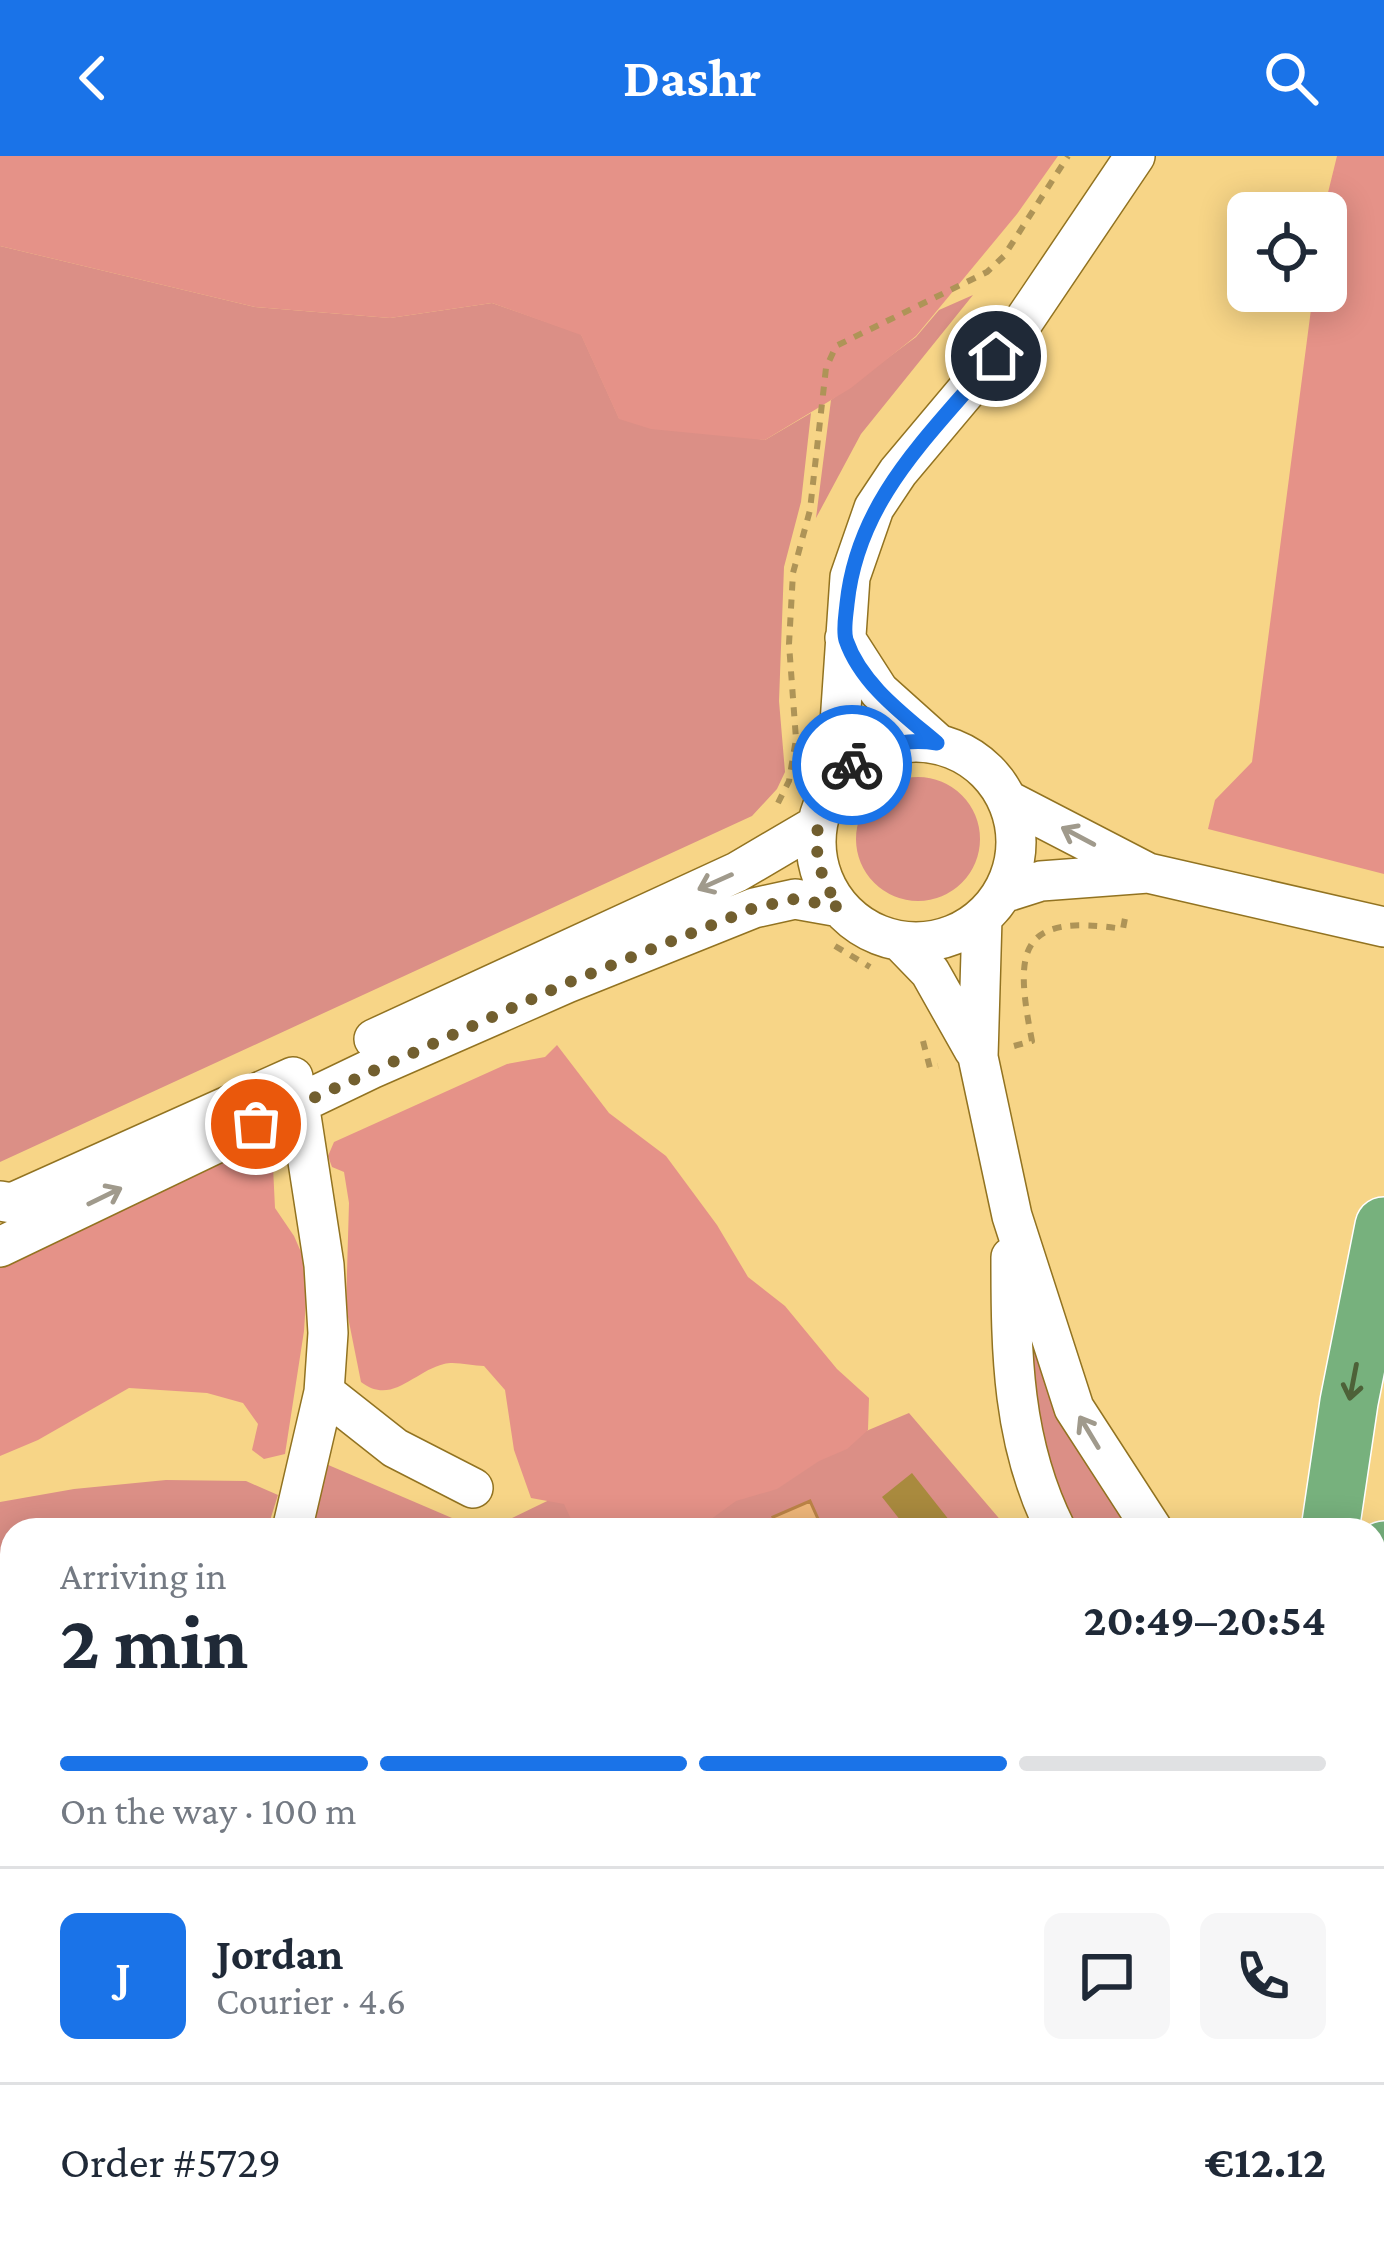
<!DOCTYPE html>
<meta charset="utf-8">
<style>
:root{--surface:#fff;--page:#f6f6f7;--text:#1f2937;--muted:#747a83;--line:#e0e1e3;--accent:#1a73e8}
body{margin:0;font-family:"Crimson Pro",serif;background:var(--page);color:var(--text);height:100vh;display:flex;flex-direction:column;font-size:45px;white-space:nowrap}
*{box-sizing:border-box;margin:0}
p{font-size:39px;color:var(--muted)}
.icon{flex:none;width:66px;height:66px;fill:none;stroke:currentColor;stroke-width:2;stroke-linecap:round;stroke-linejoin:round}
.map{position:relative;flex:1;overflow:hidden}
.panel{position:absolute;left:0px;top:1362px;width:1386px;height:747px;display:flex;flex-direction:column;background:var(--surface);border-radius:36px 36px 0 0;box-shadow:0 6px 30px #0003}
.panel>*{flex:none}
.tools{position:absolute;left:1227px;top:36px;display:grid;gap:24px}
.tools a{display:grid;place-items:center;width:120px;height:120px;border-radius:18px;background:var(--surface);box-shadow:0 6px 30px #0003;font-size:60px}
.pin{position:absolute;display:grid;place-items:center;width:102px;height:102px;color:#fff;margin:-51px;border:6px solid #fff;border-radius:50%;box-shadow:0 3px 12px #0007}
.courier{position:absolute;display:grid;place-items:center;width:120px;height:120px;margin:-60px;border:9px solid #1a73e8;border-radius:50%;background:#fff;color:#222;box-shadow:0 3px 15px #0007}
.headline em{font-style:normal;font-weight:700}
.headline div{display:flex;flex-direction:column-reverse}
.headline{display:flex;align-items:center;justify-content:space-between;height:204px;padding:0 60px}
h1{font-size:78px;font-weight:700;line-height:90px}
.bar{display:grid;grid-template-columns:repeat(4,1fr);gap:18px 12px;align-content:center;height:144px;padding:0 60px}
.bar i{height:15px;border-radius:9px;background:var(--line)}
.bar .selected{background:var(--accent)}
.bar p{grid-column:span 4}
.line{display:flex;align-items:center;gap:30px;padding:0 60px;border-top:3px solid var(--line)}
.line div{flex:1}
.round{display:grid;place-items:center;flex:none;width:126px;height:126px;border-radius:18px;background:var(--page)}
header{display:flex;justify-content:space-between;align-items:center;height:156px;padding:0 60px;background:var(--accent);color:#fff;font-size:54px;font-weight:700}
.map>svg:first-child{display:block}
.green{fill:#db8f86}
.forest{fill:#e59288}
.water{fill:#a98a3e}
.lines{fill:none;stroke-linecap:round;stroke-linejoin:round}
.stream{stroke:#a98a3e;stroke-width:10}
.building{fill:#f1b87b;stroke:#bc8447;stroke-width:3}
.minor-casing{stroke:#927321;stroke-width:42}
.highway-casing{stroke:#fff;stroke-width:60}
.path{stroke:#ae9457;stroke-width:6;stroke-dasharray:9 9;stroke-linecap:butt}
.minor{stroke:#fff;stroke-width:39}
.highway{stroke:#77b17d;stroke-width:57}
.oneway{stroke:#a09a8c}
.oneway2{stroke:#4d6138}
.done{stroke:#725f2f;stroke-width:12;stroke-dasharray:0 21.6}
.route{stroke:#1a73e8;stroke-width:15}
</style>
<header><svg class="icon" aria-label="back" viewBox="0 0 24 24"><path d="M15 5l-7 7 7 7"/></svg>Dashr<svg class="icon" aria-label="search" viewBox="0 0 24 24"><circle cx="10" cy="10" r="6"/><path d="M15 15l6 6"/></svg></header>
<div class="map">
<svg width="1384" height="2107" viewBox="0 0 1384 2107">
<rect width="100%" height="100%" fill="#f7d587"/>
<!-- green -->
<path class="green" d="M 0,90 L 255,151 L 390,162 L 492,147 L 581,178 L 619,262 L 765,284 L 811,257 L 801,346 L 784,411 L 779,545 L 785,616 L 777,633 L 752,660 L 0,1006 Z
M 973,139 L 861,278 L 816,362 L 831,244 L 916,181 L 939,154 Z
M856 683a62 62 0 1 1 124 0a62 62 0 1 1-124 0Z
M 1028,1168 C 1048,1246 1086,1307 1129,1374 L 1078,1374 C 1039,1311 1036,1240 1028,1168 Z
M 909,1257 L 1009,1374 L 823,1374 L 809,1345 L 774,1361 L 779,1374 L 631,1374 Z
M 326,1308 L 480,1374 L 309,1374 Z
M 166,1324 L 246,1325 L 278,1339 L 267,1374 L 12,1374 L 12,1418 L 0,1421 L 0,1346 L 74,1333 Z
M 574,1332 L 590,1374 L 515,1374 L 510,1363 Z
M 0,1824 L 12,1824 L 12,1911 L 0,1898 Z"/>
<!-- forest -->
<path class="forest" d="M 0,0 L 1058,0 L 1017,58 L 916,180 L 851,232 L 765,284 L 651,273 L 619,263 L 581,179 L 492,147 L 390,162 L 255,151 L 0,90 Z
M 1337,0 L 1384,0 L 1384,718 L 1208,673 L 1215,644 L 1252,606 L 1313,138 L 1335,137 L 1340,92 L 1326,90 L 1323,57 Z
M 557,889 L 609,957 L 666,1000 L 717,1069 L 748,1121 L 785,1150 L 837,1213 L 869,1242 L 868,1274 L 847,1293 L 819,1305 L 777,1333 L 736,1345 L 696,1374 L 576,1374 L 564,1348 L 531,1342 L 514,1294 L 505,1234 L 484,1210 C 472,1210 455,1205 444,1208 C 414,1215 392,1250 361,1226 L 346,1151 L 349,1047 L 344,1016 L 332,1011 L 328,1000 L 334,986 L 507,908 L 545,901 Z
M 252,987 L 273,1011 L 275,1052 L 294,1080 L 308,1112 L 304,1175 L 285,1298 L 264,1303 L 252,1294 L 258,1268 L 243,1247 L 207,1237 L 129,1232 L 38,1284 L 0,1300 L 0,1104 Z
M 0,1988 L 12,1992 L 12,2096 L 4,2107 L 0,2107 Z
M 663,2097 L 977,2097 L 976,2107 L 651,2107 Z"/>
<!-- water -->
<path class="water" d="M 912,1317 L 957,1374 L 908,1374 L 882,1341 Z"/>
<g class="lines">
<!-- stream -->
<path class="stream" d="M 826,2107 L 835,2097"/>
</g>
<!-- building -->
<path class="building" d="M 810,1345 L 823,1374 L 779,1374 L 773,1361 Z
M 12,1474 L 12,1681 L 0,1688 L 0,1479 Z
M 330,2097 L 407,2099 L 530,2097 L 517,2107 L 337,2107 Z"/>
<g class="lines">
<!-- minor casing -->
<g class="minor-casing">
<path id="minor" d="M 845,482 L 879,535 L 937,587
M816 686a100 100 0 1 1 200 0a100 100 0 1 1-200 0Z
M 836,626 L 850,421 L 874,352 L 898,316 L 1019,172 L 1135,0
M 1007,644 L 1148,717 L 1384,771
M 1003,737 L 1041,725 L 1148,717
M 982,762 L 978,901 L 1012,1060 L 1074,1252 L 1153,1374
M 900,785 L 930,816 L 974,894
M 374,883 L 737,716 L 817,669
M 299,947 L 324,1109 L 328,1177 L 324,1236 L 395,1292 L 473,1332
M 0,1045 L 12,1047 L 293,921
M 0,1091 L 371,913 L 567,827 L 754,752 L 795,743 L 840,751
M 1011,1101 C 1011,1197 1012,1287 1056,1374
M 292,1374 L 324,1236
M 0,1962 L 12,1967
M 1137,2097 L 1137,2107
M 24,2107 L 32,2097
M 1044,2107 L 1045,2097"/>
</g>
<!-- highway casing -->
<g class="highway-casing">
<path id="highway" d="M 1330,1374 L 1349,1246 L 1384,1070
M 1374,1584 L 1384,1394
M 1366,2097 L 1366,2107
M 1270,2107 L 1270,2097"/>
</g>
<!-- path -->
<path class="path" d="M 778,647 L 789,625 L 796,583 L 789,488 L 793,417 L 810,354 L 826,212 L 836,190 L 987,116 L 1004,100 L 1068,0
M 835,790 L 870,811
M 923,885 L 930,912 L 938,910
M 1014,890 L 1032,885 C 1014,793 1018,757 1123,773 L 1126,757"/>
<!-- minor -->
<use href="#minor" class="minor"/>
<!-- highway -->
<use href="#highway" class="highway"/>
</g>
<!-- one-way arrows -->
<defs><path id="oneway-shaft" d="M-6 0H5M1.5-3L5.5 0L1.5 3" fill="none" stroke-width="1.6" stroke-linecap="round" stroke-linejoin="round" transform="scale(3)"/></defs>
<g class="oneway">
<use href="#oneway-shaft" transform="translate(1078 680) rotate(-152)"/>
<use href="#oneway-shaft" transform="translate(715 726) rotate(156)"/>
<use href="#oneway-shaft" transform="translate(105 1040) rotate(-26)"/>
<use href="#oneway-shaft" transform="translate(1089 1276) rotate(-121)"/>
</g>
<use class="oneway2" href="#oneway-shaft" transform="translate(1353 1226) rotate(101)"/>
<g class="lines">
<!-- done -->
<path class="done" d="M 256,968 L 567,827 L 754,752 L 795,743 L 840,751 C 805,706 810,648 852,609"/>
<!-- route -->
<path class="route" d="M 852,609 C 877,589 905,582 937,587 C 904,559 861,528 846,484 C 843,474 846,459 847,448 C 858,341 932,278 996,200"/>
</g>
</svg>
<div class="tools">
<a><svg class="icon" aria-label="locate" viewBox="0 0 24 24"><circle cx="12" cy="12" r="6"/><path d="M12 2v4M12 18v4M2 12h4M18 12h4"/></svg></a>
</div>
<div class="pin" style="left:256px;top:968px;background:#ea580c"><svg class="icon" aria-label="bag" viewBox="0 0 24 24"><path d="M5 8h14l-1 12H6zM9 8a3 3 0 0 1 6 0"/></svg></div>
<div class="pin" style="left:996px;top:200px;background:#1f2937"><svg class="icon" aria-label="home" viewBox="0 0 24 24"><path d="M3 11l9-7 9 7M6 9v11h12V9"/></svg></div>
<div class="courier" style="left:852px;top:609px"><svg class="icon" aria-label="bike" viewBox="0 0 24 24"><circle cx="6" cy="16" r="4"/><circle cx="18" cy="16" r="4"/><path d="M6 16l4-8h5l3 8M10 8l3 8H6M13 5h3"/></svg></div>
<section class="panel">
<div class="headline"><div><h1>2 min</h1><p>Arriving in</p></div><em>20:49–20:54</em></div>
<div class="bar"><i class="selected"></i><i class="selected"></i><i class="selected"></i><i></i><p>On the way · 100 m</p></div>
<div class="line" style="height:216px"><b class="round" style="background:var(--accent);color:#fff">J</b><div><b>Jordan</b><p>Courier · 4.6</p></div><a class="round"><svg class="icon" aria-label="chat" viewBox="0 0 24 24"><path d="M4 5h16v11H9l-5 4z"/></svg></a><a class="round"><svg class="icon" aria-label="phone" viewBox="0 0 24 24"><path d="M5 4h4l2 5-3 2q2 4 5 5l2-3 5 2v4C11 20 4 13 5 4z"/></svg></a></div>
<div class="line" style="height:156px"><div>Order #5729</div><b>€12.12</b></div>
</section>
</div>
